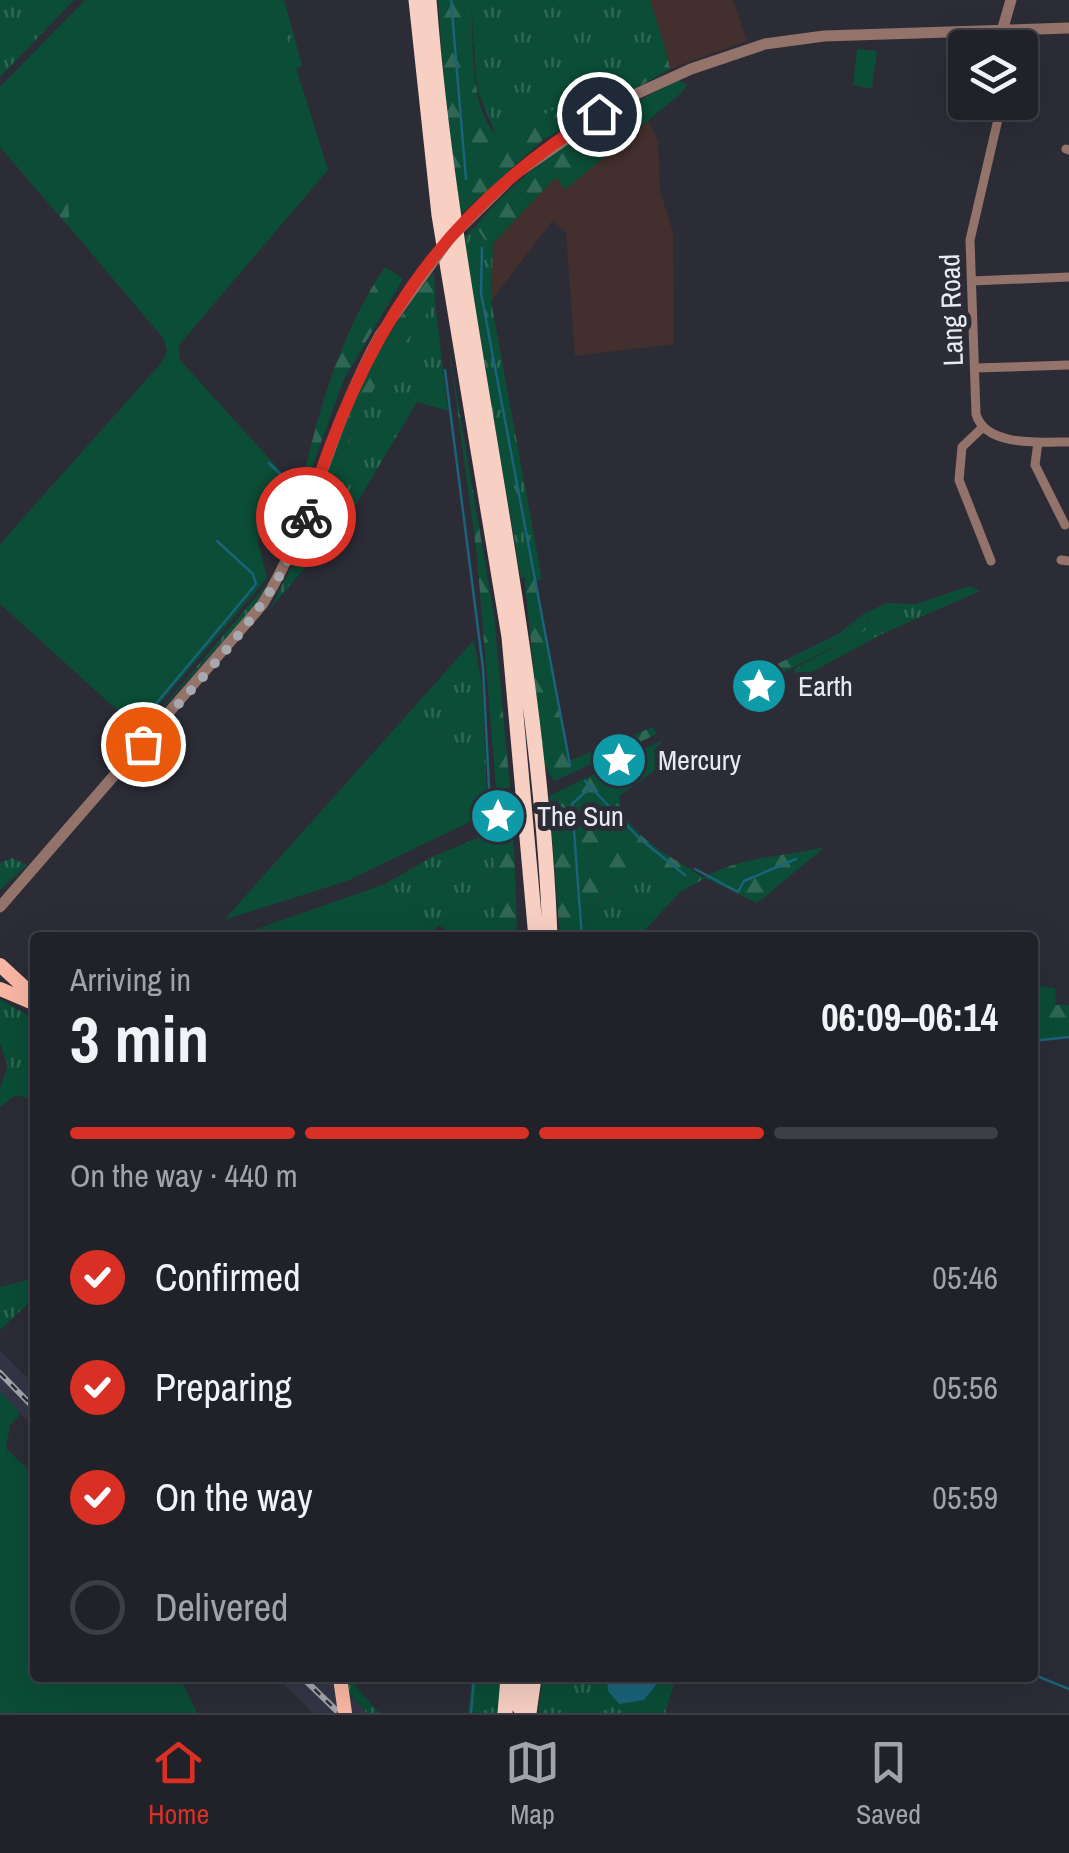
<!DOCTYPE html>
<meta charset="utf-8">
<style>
:root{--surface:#212129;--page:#292931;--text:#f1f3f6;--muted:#a2a3a8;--line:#3e3e46;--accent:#d93025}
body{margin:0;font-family:"Archivo Narrow",sans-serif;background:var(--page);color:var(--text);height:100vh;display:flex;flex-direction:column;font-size:38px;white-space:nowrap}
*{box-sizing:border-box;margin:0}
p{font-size:32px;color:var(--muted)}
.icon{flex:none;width:55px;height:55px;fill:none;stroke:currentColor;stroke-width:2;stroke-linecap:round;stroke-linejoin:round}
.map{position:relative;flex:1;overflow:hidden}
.panel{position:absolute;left:30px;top:932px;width:1008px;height:750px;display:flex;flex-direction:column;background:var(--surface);border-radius:10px;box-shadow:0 10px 40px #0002,0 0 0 2px var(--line)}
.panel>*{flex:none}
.buttons{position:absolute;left:948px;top:30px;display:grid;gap:20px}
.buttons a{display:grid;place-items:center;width:90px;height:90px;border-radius:10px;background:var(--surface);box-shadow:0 10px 40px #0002,0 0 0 2px var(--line);font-size:50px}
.pin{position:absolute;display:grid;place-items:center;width:85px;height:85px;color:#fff;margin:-42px;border:5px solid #fff;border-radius:50%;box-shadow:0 2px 10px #0007}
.courier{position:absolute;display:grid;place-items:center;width:100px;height:100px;margin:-50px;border:8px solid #d93025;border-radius:50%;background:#fff;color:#222;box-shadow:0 2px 12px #0007}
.overview em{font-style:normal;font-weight:800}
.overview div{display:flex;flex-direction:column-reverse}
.overview{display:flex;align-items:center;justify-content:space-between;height:170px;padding:0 40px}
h1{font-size:65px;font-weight:800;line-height:75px}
.bar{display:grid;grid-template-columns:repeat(4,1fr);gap:15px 10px;align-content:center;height:120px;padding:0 40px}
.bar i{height:12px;border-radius:8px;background:var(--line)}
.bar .selected{background:var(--accent)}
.bar p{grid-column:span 4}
ol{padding:0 40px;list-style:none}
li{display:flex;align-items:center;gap:30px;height:110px}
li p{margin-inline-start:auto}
li .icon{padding:10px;border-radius:50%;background:var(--accent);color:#fff;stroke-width:4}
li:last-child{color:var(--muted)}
li i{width:55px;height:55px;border:5px solid var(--line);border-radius:50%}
.tab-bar{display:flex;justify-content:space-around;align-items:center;height:140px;border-top:2px solid var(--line);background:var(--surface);font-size:28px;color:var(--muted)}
.tab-bar a{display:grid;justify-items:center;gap:5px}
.tab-bar .selected{color:var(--accent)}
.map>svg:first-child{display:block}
.built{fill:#343546}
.industrial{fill:#432f2d}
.grass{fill:url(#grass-tufts)}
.forest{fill:url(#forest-firs)}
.park{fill:#0b4d36}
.water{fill:#1a637a}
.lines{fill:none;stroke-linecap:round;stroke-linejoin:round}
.stream{stroke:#1a637a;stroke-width:2.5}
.minor{stroke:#94736a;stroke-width:9}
.tertiary{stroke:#94736a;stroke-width:11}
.primary{stroke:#fbb8a5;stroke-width:14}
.trunk{stroke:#f8cfc3;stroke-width:15}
.rail-casing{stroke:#a5a6ae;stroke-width:6}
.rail{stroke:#2c2c37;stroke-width:2.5;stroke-dasharray:8;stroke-linecap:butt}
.tertiary-bridge{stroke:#94736a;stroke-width:11}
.primary-bridge{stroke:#fbb8a5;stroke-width:14}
.done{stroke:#a7a8b0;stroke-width:10;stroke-dasharray:0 18}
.route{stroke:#d93025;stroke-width:12}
.labels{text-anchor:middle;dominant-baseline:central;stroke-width:10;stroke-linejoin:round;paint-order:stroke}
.street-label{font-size:28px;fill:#e9eaf1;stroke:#2c2c37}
.poi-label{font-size:28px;fill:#e9eaf1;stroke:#2c2c37;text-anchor:start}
</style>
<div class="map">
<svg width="1069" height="1713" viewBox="0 0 1069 1713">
<defs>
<pattern id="grass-tufts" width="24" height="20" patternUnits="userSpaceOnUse" patternTransform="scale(2.5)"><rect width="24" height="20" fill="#0b4d36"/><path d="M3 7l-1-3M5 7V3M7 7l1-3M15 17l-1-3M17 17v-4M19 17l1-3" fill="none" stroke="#2f6754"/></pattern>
<pattern id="forest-firs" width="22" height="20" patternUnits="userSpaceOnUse" patternTransform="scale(2.5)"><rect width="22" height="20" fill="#0b4d36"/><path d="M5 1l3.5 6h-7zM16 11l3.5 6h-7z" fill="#2f6754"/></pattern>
</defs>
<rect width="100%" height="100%" fill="#2c2c37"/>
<!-- built -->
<path class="built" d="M 0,1351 L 35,1385 L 35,1428 L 0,1393 Z
M 278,1678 L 333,1678 L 367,1713 L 313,1713 Z"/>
<!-- industrial -->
<path class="industrial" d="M 650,0 L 733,0 L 747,41 L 670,69 Z
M 648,121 L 658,141 L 660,190 L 673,233 L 674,344 L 575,356 L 566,233 L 553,220 L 491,301 L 493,243 L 556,176 L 565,189 Z"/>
<!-- grass -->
<path class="grass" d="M 0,0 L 74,0 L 0,77 Z
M 275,0 L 284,0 L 302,65 L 296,69 Z
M 471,0 L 650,0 L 666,51 L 505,136 L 496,135 L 477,89 Z
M 476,226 L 484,239 L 493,243 L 491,301 L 542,579 L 535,582 L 530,573 L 521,579 L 463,238 Z
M 435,302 L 448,411 L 417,402 L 349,516 L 269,610 L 297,557 L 332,448 L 344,450 L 381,375 Z
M 278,523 L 291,532 L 278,559 L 268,533 Z
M 268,583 L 255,606 L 143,730 Z
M 969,586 L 980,591 L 882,634 L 797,680 L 794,669 L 861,633 L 869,620 L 865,613 L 887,603 L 916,604 Z
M 474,640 L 482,685 L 486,774 L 414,707 Z
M 492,832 L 498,927 L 506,937 L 454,937 L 439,925 L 428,937 L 418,937 L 430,922 L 385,884 L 432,857 Z
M 12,858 L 27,865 L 0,890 L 0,863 Z
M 637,867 L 680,892 L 640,935 L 568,938 L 582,930 L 595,905 Z
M 0,999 L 35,1020 L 35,1100 L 16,1095 L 0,1107 L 0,1088 L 8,1066 L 0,1043 Z
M 35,1278 L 35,1297 L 0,1330 L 0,1287 Z
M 345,1678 L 355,1678 L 357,1688 L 379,1713 L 367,1713 L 347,1691 Z
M 472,1678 L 502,1678 L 499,1713 L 468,1713 Z
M 543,1678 L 676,1678 L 665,1713 L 538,1713 Z"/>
<!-- forest -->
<path class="forest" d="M 438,0 L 471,0 C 474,40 468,104 496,135 L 505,135 L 666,51 L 670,69 L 544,139 L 461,214 L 446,110 Z
M 678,80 L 687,85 L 681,93 L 565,190 L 556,177 L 493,243 L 484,239 L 476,226 C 530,159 603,119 678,80 Z
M 67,181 L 70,228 L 48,203 Z
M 385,267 L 403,279 L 344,379 L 295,514 C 313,431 336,338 385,267 Z
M 434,272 L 435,302 L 381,375 L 343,451 L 332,448 C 360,384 389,326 434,272 Z
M 450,355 L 494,616 L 510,788 L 496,788 L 477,556 Z
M 524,573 L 530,573 L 535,582 L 569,761 L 653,727 L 657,734 L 554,781 L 543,763 Z
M 865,613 L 870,627 L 860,634 L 766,681 L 757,682 L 753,676 L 838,634 Z
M 663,740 L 654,751 L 665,755 L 665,763 L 619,796 C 622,835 675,858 704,878 C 740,856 784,857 825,847 L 757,903 L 705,878 L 680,892 L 637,867 L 595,904 L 582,930 L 560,937 L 549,796 Z
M 513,824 L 517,931 L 506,937 L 498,927 L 492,832 Z
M 1033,985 L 1055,988 L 1056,1005 L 1069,1005 L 1069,1036 L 1033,1040 Z"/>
<!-- park -->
<path class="park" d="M 85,0 L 275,0 L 328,170 L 179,345 L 180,360 L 294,486 L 286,508 L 263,512 L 258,542 L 267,578 L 138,729 L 0,604 L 0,544 L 162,362 L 167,351 L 163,338 L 70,228 L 67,183 L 48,203 L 0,147 L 0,87 Z
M 857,49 L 877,51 L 872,89 L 853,85 Z
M 414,707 L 486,774 L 488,813 L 347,881 L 224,920 Z
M 385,884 L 431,922 L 418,937 L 234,937 Z
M 0,1392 L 21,1414 L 10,1425 L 6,1448 L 35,1476 L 35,1678 L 180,1678 L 197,1713 L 0,1713 Z"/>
<!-- water -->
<path class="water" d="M 607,1678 L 656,1678 L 656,1685 L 644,1700 L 619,1704 L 608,1691 Z"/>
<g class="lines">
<!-- stream -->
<path class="stream" d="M 451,0 L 466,179
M 482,248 L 481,293 L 570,765
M 445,370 L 483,668 L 490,807
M 269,463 L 294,488
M 145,717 L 256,584 L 253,574 L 217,541
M 585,781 L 639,838 L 685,875
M 695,869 L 738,892 L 744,881 L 796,859
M 582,938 L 572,804 L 590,788
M 1032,1041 L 1069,1037
M 1032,1674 L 1069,1689
M 471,1713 L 474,1678"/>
<!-- minor -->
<path class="minor" d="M 1014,48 L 1016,30
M 1002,102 L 970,240 L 976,414 C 985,447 1041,442 1069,442
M 1066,149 L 1069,150
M 972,281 L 1069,277
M 975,368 L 1069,365
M 982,428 L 962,447 L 959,480 L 991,561
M 1038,442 L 1035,465 L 1065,525
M 1061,560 L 1069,561"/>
<!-- tertiary -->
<path class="tertiary" d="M 1002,31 L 1011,0
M 514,175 L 623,100 L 691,69 L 765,44 L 824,36 L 1069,28
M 0,907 L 262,605 C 315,520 330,424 380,335"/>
<!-- primary -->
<path class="primary" d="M 0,965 L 25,988 L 35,1005
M 0,989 L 31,1002"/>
<!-- trunk -->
<path class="trunk" d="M 416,0 L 439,215 L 509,637 L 536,938
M 429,0 C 453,315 539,621 550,938
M 520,1708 L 522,1678
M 505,1713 L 508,1678
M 529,1713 L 534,1678"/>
<!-- rail casing -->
<g class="rail-casing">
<path id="rail" d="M 0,1373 L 35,1409
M 303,1678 L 339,1713"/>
</g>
<!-- rail -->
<use href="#rail" class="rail"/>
<!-- tertiary-bridge -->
<path class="tertiary-bridge" d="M 380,335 L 450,238 L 514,175"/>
<!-- primary-bridge -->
<path class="primary-bridge" d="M 340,1678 L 345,1713"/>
</g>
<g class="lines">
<!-- done -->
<path class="done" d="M 143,744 C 202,675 277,607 306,517"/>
<!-- route -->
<path class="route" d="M 306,517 C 361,340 436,213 599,114"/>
</g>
<!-- icons -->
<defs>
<g id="sight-disc" transform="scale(2.875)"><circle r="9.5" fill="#0f9aa8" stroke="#2c2c37"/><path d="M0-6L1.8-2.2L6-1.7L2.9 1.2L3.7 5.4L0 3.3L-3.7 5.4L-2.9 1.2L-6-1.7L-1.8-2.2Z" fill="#fff"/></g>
</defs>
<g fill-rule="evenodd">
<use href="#sight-disc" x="759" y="686"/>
<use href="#sight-disc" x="619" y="760"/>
<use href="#sight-disc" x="498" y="816"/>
</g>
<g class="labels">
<!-- street labels -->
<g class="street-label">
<text transform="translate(951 310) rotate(-92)">Lang Road</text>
</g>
<!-- poi labels -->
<g class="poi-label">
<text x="798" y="686">Earth</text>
<text x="658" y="760">Mercury</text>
<text x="537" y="816">The Sun</text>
</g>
</g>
</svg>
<div class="buttons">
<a><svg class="icon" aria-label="layers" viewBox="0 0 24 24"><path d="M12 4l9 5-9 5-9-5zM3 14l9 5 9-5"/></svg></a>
</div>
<div class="pin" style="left:143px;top:744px;background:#ea580c"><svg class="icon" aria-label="bag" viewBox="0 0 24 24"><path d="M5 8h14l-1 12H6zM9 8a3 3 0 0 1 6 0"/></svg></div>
<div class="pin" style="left:599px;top:114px;background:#1f2937"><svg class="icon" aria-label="home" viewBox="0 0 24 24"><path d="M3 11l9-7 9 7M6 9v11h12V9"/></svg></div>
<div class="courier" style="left:306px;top:517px"><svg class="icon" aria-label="bike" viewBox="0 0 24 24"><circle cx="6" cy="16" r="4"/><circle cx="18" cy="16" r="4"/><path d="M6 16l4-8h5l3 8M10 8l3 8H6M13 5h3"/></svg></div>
<section class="panel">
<div class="overview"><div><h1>3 min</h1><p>Arriving in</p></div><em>06:09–06:14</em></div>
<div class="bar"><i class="selected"></i><i class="selected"></i><i class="selected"></i><i></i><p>On the way · 440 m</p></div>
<ol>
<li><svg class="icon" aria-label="check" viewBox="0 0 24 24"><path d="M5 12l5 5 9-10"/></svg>Confirmed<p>05:46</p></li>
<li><svg class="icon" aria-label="check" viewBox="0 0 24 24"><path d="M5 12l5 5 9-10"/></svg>Preparing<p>05:56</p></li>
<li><svg class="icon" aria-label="check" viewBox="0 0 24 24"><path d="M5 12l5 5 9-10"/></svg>On the way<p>05:59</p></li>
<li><i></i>Delivered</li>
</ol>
</section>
</div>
<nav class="tab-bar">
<a class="selected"><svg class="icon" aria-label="home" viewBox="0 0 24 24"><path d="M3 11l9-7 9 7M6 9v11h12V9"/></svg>Home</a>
<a><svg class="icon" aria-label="map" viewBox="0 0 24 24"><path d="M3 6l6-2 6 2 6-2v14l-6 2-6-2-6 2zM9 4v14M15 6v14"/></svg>Map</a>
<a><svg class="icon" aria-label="saved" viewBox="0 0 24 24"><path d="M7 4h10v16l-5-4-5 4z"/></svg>Saved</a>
</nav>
